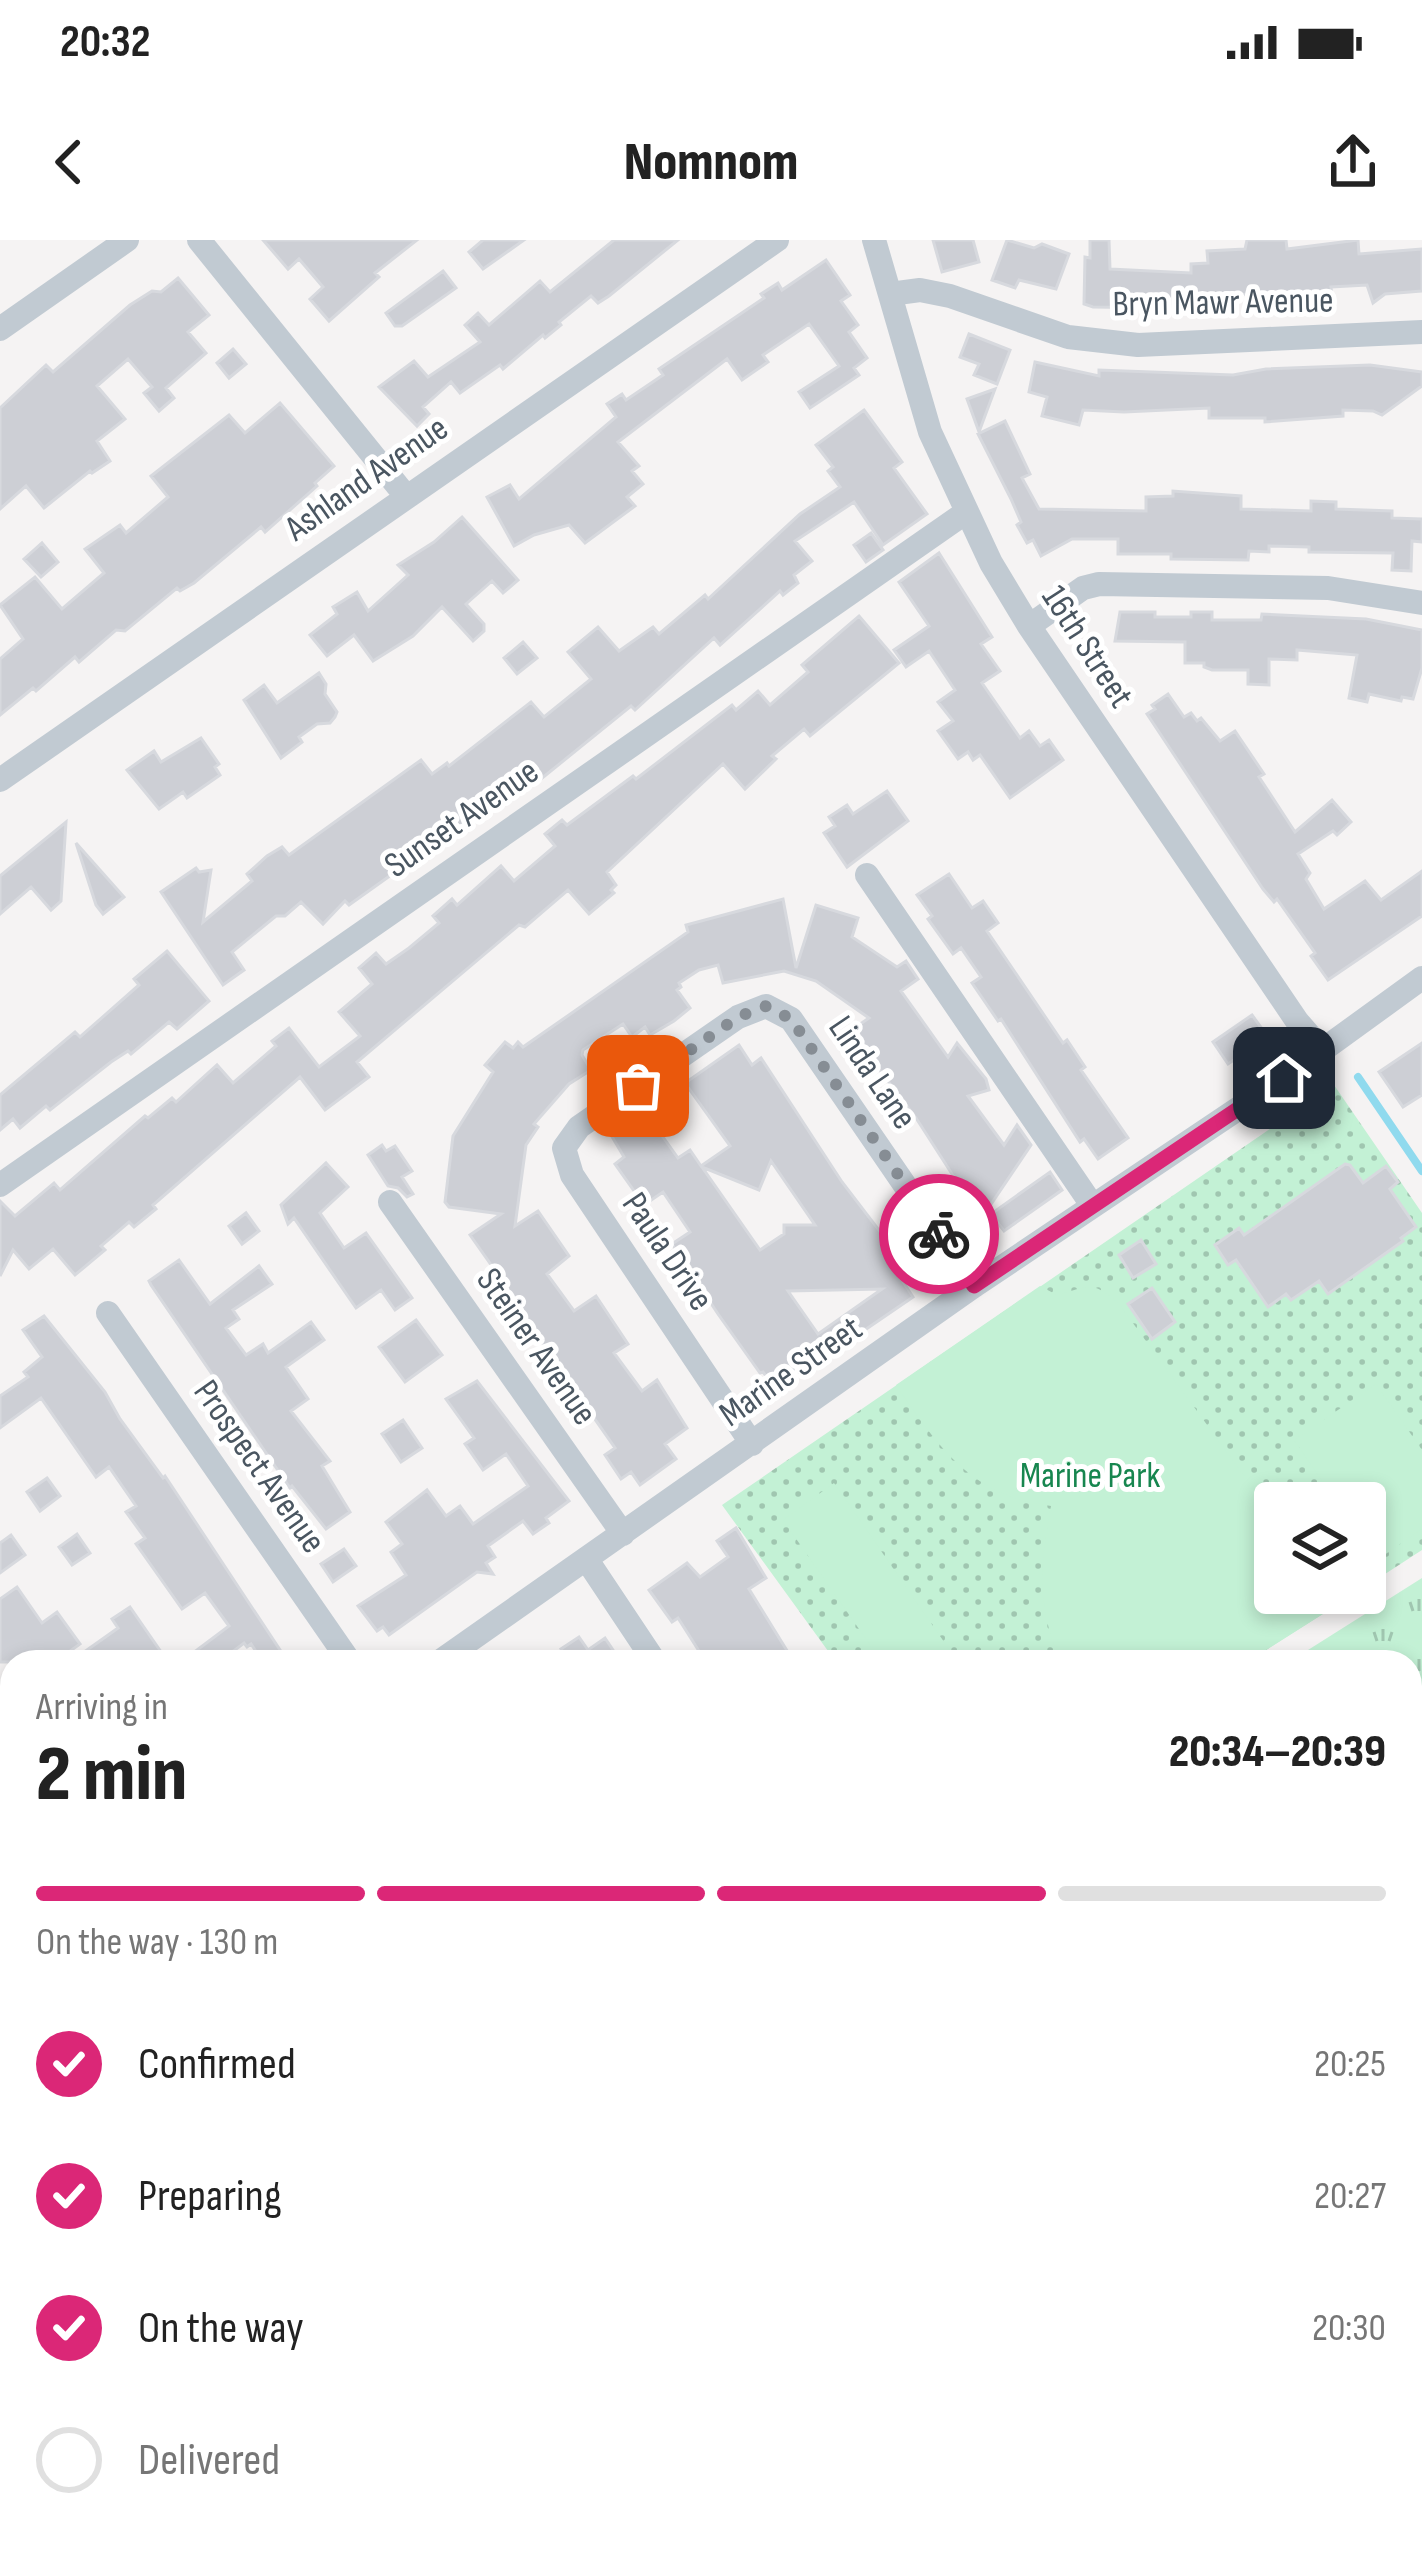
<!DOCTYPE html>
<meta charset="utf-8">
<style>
:root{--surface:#fff;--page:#f2f2f2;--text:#222;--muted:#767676;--line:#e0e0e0;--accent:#db2777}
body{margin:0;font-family:"Sofia Sans Condensed",sans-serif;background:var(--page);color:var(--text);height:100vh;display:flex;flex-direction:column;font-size:45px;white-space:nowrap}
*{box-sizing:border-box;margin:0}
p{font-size:39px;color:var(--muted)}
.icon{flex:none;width:66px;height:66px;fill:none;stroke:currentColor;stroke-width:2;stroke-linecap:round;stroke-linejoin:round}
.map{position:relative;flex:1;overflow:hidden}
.sheet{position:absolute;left:0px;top:1410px;width:1422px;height:900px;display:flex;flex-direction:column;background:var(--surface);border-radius:36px 36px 0 0;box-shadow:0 6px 18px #0003}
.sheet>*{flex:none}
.fabs{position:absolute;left:1254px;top:1242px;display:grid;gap:24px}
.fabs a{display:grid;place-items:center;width:132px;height:132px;border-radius:12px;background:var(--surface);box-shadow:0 6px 18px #0003;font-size:60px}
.pin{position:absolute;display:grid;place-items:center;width:102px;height:102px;color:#fff;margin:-51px;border-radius:24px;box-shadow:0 6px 18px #0006}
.courier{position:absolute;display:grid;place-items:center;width:120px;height:120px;margin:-60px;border:9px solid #db2777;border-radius:50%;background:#fff;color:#222;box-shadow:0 3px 15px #0007}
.overview em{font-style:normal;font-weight:800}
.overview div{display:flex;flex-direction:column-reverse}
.overview{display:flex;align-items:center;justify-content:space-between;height:204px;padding:0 36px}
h1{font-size:78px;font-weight:800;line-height:90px}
.bar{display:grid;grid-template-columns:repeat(4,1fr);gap:18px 12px;align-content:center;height:144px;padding:0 36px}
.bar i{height:15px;border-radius:9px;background:var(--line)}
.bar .selected{background:var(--accent)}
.bar p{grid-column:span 4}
ol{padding:0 36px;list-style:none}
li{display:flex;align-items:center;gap:36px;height:132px}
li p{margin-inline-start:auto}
li .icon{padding:12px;border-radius:50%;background:var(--accent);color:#fff;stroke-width:4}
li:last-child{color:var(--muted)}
li i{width:66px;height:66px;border:6px solid var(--line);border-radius:50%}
.status{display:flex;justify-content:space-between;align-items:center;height:84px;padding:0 60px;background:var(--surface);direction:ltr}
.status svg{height:33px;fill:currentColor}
header{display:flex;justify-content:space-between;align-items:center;height:156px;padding:0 36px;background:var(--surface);font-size:54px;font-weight:800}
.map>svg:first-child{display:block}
.grass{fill:url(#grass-tufts)}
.park{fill:url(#park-dots)}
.garden{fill:#c3f1d5}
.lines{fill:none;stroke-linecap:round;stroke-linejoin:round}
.stream{stroke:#90daee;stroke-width:8}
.building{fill:#cdcfd5;stroke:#d7d9de;stroke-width:3;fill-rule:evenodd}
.street{stroke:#c1cad2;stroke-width:24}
.secondary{stroke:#c1cbd6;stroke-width:36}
.done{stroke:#868d94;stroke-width:12;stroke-dasharray:0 21.6}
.route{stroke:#db2777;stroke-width:15}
.labels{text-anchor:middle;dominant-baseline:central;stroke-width:10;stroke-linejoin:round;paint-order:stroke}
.street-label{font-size:36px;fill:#4a5661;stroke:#fff}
.park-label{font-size:36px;fill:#17864f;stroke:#fff}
</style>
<div class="status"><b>20:32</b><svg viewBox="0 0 49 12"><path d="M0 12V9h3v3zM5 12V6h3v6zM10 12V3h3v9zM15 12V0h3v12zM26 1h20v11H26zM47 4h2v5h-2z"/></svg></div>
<header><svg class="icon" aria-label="back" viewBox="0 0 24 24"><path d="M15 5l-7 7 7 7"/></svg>Nomnom<svg class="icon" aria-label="share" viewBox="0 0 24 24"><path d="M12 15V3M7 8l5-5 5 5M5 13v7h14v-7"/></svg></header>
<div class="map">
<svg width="1422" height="2310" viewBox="0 0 1422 2310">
<defs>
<pattern id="grass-tufts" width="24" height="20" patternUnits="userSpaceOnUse" patternTransform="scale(3)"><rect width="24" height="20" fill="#c3f1d5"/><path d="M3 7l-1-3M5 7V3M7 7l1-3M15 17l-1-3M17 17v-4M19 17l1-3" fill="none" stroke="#a0c6b0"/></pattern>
<pattern id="park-dots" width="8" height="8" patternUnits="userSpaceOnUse" patternTransform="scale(3)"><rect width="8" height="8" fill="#c3f1d5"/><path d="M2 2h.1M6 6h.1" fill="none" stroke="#a0c6b0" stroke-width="1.8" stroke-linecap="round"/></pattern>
</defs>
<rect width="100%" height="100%" fill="#f5f3f3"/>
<!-- grass -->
<path class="grass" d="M 1422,1338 L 1422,2158 L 1410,2166 L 1410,1422 L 1289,1422 Z"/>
<!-- park -->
<path class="park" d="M 1334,845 L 1422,973 L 1422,1310 L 1365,1347 L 1365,1263 L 1275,1263 L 1275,1353 L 1356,1353 L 1247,1422 L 836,1422 L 722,1265 Z"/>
<!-- garden -->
<path class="garden" d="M 1040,1046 L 1057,1055 C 1088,1047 1092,1039 1119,1064 L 1275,1278 L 1275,1353 L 1313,1353 L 1326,1372 L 1247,1422 L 1061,1422 C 1036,1366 1040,1324 1051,1266 C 971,1256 939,1208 896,1145 Z
M 1376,1144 L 1422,1210 L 1422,1289 L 1377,1320 L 1365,1303 L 1365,1263 L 1305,1263 L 1327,1248 L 1294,1200 Z
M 834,1243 L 958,1422 L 882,1422 L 783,1280 Z"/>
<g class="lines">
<!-- stream -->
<path class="stream" d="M 1358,837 L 1422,931"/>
</g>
<!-- building -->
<path class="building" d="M 263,0 L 417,0 L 375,33 L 379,37 L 329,81 L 310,59 L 323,47 L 299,19 L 288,29 Z
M 483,0 L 524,0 L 483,29 L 469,12 Z
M 614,0 L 678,0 L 609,56 L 598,63 L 591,56 L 559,82 L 561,85 L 545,98 L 543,95 L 503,129 L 500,125 L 460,153 L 451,142 L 423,167 L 429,174 L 417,186 L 379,147 L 414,121 L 428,137 L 480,102 L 465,85 L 478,73 L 489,85 L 540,41 L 550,52 Z
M 933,0 L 973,0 L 979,22 L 942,32 Z
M 1007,0 L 1034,8 L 1042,4 L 1069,14 L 1056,49 L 1019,40 L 1015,48 L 992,40 Z
M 1090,0 L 1109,0 L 1110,29 L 1191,33 L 1191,24 L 1208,23 L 1207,11 L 1245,9 L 1247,0 L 1286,0 L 1287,9 L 1358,0 L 1359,14 L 1422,9 L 1422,51 L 1385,54 L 1373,63 L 1367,45 L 1331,47 L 1332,56 L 1324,59 L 1285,62 L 1261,59 L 1260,54 L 1210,56 L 1210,63 L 1160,68 L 1093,67 L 1084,64 L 1085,17 L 1090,18 Z
M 826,20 L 850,55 L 841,61 L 858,85 L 849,92 L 867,118 L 854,128 L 859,135 L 810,168 L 799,152 L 839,126 L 809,84 L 763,115 L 768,122 L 742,140 L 727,119 L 618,202 L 639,226 L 632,231 L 643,244 L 627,257 L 635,266 L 585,303 L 569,285 L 534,295 L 514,306 L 487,257 L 510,245 L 519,259 L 616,177 L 607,164 L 622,154 L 626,160 L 663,135 L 659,129 L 764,58 L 761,54 L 778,43 L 782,50 Z
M 443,31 L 456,48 L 402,86 L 395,86 L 386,73 Z
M 178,38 L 209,75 L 188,92 L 206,113 L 166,148 L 174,158 L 159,171 L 144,153 L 152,147 L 128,119 L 97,146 L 125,179 L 97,201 L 110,221 L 92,233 L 90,231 L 44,268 L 26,246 L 0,269 L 0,168 L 46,125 L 53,132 L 130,65 L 152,51 L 161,52 Z
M 969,94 L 1010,110 L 997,144 L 974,135 L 979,124 L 960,117 Z
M 233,109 L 246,124 L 229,138 L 217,123 Z
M 1035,122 L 1099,136 L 1099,130 L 1233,135 L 1266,129 L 1370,125 L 1422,132 L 1422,146 L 1382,175 L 1373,171 L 1343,170 L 1343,176 L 1265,182 L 1265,178 L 1209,178 L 1209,168 L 1124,172 L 1083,170 L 1079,185 L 1042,176 L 1047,157 L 1029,152 Z
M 995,149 L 979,192 L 967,159 Z
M 280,163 L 334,226 L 315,243 L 317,246 L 265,292 L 261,287 L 194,343 L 180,351 L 177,348 L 125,391 L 116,390 L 79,422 L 75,417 L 36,451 L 33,448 L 0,475 L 0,419 L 23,399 L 0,365 L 35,337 L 62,369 L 104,333 L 85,309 L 120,285 L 126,293 L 168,257 L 151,236 L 229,175 L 245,193 Z
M 864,170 L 902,222 L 894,228 L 927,274 L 883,305 L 854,262 L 795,301 L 812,321 L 794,335 L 798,343 L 783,355 L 780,351 L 720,405 L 714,398 L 635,470 L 631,466 L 541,539 L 535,533 L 509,554 L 501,545 L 468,573 L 471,578 L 349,665 L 345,661 L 323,684 L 301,662 L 285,676 L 276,676 L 232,712 L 244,730 L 223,745 L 161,652 L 196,628 L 199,632 L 211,630 L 203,682 L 252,641 L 247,634 L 267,616 L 282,607 L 289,615 L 421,520 L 432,534 L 447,523 L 449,526 L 531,462 L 544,477 L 591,439 L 568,412 L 598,387 L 619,411 L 653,387 L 659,394 L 705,355 L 708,359 L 800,274 L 840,247 L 828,231 L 833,227 L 816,205 Z
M 1005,181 L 1030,234 L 1022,238 L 1039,269 L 1146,271 L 1146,257 L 1173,256 L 1173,251 L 1241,256 L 1241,269 L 1311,271 L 1311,261 L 1336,262 L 1336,269 L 1392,271 L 1392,278 L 1422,279 L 1422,302 L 1412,301 L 1411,331 L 1392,330 L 1393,313 L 1309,312 L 1309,307 L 1269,306 L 1269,312 L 1249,311 L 1248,320 L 1171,319 L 1171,314 L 1118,314 L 1118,299 L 1072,299 L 1041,316 L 1033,300 L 1027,303 L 1017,285 L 1021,282 L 1011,259 L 978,194 Z
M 462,277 L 518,340 L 503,353 L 492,341 L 466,364 L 484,384 L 484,391 L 473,401 L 442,367 L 413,396 L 373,421 L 354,395 L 327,416 L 310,395 L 337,374 L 333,367 L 357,352 L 368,371 L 408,335 L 398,325 L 434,302 Z
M 871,293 L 883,310 L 866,322 L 854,305 Z
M 42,303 L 58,322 L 41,337 L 24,319 Z
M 939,313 L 992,397 L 981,404 L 1000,431 L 982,443 L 1020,498 L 1029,491 L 1040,506 L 1049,500 L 1063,520 L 1010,558 L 980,515 L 973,520 L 968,512 L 958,519 L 938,491 L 953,481 L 938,462 L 955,450 L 929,411 L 906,427 L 894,410 L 929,386 L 899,342 Z
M 1120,372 L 1155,372 L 1155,377 L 1191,377 L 1191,372 L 1212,372 L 1212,380 L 1261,380 L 1262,374 L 1366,379 L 1422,390 L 1422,428 L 1413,459 L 1402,457 L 1401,461 L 1369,454 L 1367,462 L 1349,458 L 1357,415 L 1297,410 L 1297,420 L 1269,419 L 1269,445 L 1248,444 L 1248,430 L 1212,430 L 1204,427 L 1204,423 L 1185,423 L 1185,402 L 1115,401 Z
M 859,376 L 899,423 L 810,496 L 804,489 L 772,516 L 776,519 L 745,549 L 723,524 L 607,632 L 616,645 L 611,650 L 614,653 L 589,674 L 568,650 L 525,687 L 519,685 L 357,822 L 369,837 L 325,870 L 300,837 L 153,965 L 156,969 L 134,987 L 129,982 L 101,1006 L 105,1010 L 75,1035 L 53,1009 L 29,1029 L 13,1010 L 0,1036 L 0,961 L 15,976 L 54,943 L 60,950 L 145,876 L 148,878 L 172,858 L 176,862 L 217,825 L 233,843 L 276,806 L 272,801 L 289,788 L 319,827 L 360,796 L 339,772 L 372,744 L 359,728 L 376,713 L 386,724 L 409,708 L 439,683 L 433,676 L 452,659 L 457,665 L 501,626 L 514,641 L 555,606 L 545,594 L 562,580 L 567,585 L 633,536 L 636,539 L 732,465 L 736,470 L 758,451 L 770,465 L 808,432 L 802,425 Z
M 523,402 L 537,418 L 517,434 L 504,418 Z
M 319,433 L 326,444 L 325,454 L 337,472 L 335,477 L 330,483 L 317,484 L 299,497 L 302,502 L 281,518 L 244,460 L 264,445 L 277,463 Z
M 1168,454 L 1184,477 L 1191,473 L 1197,481 L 1201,478 L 1220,501 L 1235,491 L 1264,534 L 1259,537 L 1295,592 L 1332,560 L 1351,582 L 1337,595 L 1333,591 L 1298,614 L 1310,633 L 1306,639 L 1324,669 L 1365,641 L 1381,660 L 1422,631 L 1422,676 L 1328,740 L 1311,716 L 1315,713 L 1277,659 L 1274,662 L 1263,649 L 1147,474 L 1155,469 L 1152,465 Z
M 201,498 L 219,524 L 215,527 L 220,535 L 187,558 L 183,552 L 159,569 L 127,530 L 154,511 L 161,522 Z
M 887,551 L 908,581 L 847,627 L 824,593 L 835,586 L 829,577 L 847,565 L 853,574 Z
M 66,582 L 61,661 L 51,670 L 31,647 L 0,674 L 0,636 Z
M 76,603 L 124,657 L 103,674 L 96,665 Z
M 949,634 L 972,668 L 983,661 L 998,683 L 987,691 L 1063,803 L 1067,800 L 1085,827 L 1081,830 L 1128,898 L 1098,919 L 1084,899 L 1080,902 L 1001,779 L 998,781 L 972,743 L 981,737 L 961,708 L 953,714 L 928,679 L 932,676 L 917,655 Z
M 783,659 L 796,728 L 816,665 L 858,678 L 852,697 L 897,727 L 906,721 L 918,739 L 901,751 L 948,817 L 957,803 L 986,839 L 989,850 L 968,856 L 1004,905 L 1017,885 L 1031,905 L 981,979 L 916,878 L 850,791 L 869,778 L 816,741 L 784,731 L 723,743 L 718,725 L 699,730 L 679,743 L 681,747 L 677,750 L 690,768 L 674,781 L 650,795 L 645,787 L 632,797 L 623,784 L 583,810 L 582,815 L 591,830 L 569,844 L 534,884 L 538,887 L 526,905 L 515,986 L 538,971 L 569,1016 L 547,1034 L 574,1071 L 596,1056 L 628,1104 L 614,1113 L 642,1151 L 657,1140 L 687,1188 L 665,1204 L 676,1219 L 640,1245 L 631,1232 L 621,1239 L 605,1215 L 615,1208 L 496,1038 L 499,1036 L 470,995 L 501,974 L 449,967 L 445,962 L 453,896 L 493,832 L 485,825 L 505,802 L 513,808 L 518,802 L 523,807 L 688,692 L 686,685 Z
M 167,711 L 209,761 L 177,789 L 169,782 L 131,814 L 128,811 L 111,822 L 50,870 L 46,866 L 20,888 L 13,879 L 0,890 L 0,855 L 75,792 L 80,797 L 139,745 L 134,739 Z
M 1252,775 L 1268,797 L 1228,824 L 1213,802 Z
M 1422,803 L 1422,855 L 1403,867 L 1379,832 Z
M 739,805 L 752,825 L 761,818 L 842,942 L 908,1028 L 898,1034 L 913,1057 L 783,1146 L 777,1137 L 770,1141 L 763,1132 L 760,1133 L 718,1074 L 672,1004 L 690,992 L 663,952 L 644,965 L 615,924 L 624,917 L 611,895 L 658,863 L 670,881 L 658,890 L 678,918 L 690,910 L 701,926 L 730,906 L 685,843 ZM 771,921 L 815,985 L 784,985 L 784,994 L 760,1010 L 702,927 L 759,950 ZM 882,1049 L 818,1094 L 788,1051 Z
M 382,905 L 386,911 L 395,906 L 412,931 L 402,937 L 413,954 L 407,957 L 398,948 L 388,946 L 368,915 Z
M 326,923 L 348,947 L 320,973 L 344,1008 L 366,993 L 412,1058 L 395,1070 L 381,1050 L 356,1068 L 294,978 L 288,984 L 281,965 Z
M 1345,924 L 1350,925 L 1363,943 L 1386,926 L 1398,942 L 1390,949 L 1416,987 L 1401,998 L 1403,1001 L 1328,1054 L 1319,1041 L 1291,1060 L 1286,1054 L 1268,1067 L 1236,1020 L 1228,1025 L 1215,1005 L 1239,988 L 1244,995 Z
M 1050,932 L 1062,950 L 1004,991 L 991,974 Z
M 246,973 L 259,991 L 242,1004 L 229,986 Z
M 1141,1000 L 1156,1024 L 1133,1038 L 1119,1015 Z
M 179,1020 L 210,1064 L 259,1026 L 272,1044 L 233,1070 L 239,1079 L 226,1088 L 246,1115 L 263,1104 L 268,1113 L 311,1082 L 324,1100 L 286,1127 L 308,1159 L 291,1171 L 330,1221 L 322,1226 L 350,1272 L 326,1289 L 292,1246 L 290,1248 L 151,1045 L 149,1041 Z
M 1152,1048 L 1175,1082 L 1152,1099 L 1128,1064 Z
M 44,1076 L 105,1152 L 120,1179 L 163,1238 L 165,1236 L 288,1422 L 263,1422 L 251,1404 L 247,1407 L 244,1403 L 219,1422 L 181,1422 L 229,1386 L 205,1353 L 182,1369 L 170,1352 L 136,1304 L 145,1298 L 126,1272 L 136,1266 L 109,1227 L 96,1237 L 41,1158 L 0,1188 L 0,1156 L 28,1137 L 24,1132 L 42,1117 L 23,1090 Z
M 416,1080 L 442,1115 L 405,1142 L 379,1107 Z
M 477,1141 L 569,1261 L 546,1278 L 549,1283 L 533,1294 L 523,1281 L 488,1306 L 495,1317 L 486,1323 L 493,1334 L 477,1332 L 389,1395 L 383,1387 L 377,1391 L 358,1366 L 406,1335 L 391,1312 L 402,1304 L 386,1282 L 427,1250 L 446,1276 L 460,1266 L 473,1284 L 528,1246 L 506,1214 L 483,1230 L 465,1204 L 474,1198 L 446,1159 Z
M 403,1180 L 422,1208 L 401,1222 L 382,1194 Z
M 47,1238 L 60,1256 L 40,1271 L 27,1252 Z
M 736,1288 L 766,1338 L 749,1349 L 794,1422 L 706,1422 L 678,1378 L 672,1382 L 649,1350 L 687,1323 L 700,1337 L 728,1317 L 717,1301 Z
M 77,1294 L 90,1313 L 72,1325 L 59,1307 Z
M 11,1295 L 25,1315 L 0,1333 L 0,1303 Z
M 344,1309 L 356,1326 L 333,1342 L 321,1324 Z
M 17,1347 L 42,1383 L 57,1372 L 80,1404 L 55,1422 L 0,1422 L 0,1359 Z
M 130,1367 L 168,1422 L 70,1422 L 118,1388 L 112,1379 Z
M 579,1397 L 588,1410 L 605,1398 L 621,1422 L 570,1422 L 561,1409 Z"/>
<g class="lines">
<!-- street -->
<path class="street" d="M 199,0 L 405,255
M 874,0 L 930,192 L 991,323 L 1029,386 L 1297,781 L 1323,811
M 890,54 L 920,50 L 950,56 L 1068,97 L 1138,105 L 1422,92
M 0,89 L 127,0
M 1029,386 L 1083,348 L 1099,344 L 1328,348 L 1422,363
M 0,540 L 777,0
M 867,635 L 1092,965
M 0,945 L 965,273
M 390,962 L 623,1294
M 108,1073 L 350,1422
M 752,1204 L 572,935 L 564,908 L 579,887 L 738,777 L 766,766 L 791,779 L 974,1046
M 587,1320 L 655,1422
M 439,1422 L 974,1046 L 1284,838 L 1422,738
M 0,1513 L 12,1531
M 0,1729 L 12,1721
M 0,2066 L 12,2057
M 138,2310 L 157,2298
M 700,2310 L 719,2298"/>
<!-- secondary -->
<path class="secondary" d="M 1410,2214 L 1422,2207
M 1257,2310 L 1276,2298"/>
</g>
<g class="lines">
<!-- done -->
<path class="done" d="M 638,846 L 738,777 L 766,766 L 791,779 L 939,994"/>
<!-- route -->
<path class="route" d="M 939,994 L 974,1046 L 1284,838"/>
</g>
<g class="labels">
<!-- street labels -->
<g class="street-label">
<text transform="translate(1223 63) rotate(-1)">Bryn Mawr Avenue</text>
<text transform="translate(367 239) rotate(-35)">Ashland Avenue</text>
<text transform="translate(1087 407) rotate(57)">16th Street</text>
<text transform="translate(462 579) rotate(-35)">Sunset Avenue</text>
<text transform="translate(872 833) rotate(56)">Linda Lane</text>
<text transform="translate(667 1012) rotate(56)">Paula Drive</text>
<text transform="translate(536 1107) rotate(55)">Steiner Avenue</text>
<text transform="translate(791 1132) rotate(-35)">Marine Street</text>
<text transform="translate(259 1227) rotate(55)">Prospect Avenue</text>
</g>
<!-- park labels -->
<g class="park-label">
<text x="1090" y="1236">Marine Park</text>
</g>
</g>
</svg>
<div class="fabs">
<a><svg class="icon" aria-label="layers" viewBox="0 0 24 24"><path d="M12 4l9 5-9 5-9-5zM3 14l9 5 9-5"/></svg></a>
</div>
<div class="pin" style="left:638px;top:846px;background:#ea580c"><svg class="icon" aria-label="bag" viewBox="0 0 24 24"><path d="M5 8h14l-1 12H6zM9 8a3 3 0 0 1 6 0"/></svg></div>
<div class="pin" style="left:1284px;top:838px;background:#1f2937"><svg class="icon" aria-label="home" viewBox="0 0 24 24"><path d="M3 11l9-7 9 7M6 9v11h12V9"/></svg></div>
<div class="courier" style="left:939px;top:994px"><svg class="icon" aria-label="bike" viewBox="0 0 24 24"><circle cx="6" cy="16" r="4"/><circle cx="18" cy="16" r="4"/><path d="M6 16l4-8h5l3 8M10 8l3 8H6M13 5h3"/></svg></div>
<section class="sheet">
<div class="overview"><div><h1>2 min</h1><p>Arriving in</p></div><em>20:34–20:39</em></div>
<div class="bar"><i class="selected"></i><i class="selected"></i><i class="selected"></i><i></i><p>On the way · 130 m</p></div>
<ol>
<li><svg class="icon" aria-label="check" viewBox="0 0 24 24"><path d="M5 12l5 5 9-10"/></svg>Confirmed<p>20:25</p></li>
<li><svg class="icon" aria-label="check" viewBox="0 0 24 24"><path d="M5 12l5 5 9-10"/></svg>Preparing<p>20:27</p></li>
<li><svg class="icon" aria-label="check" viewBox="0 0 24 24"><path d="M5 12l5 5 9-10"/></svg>On the way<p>20:30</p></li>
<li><i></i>Delivered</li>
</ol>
</section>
</div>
